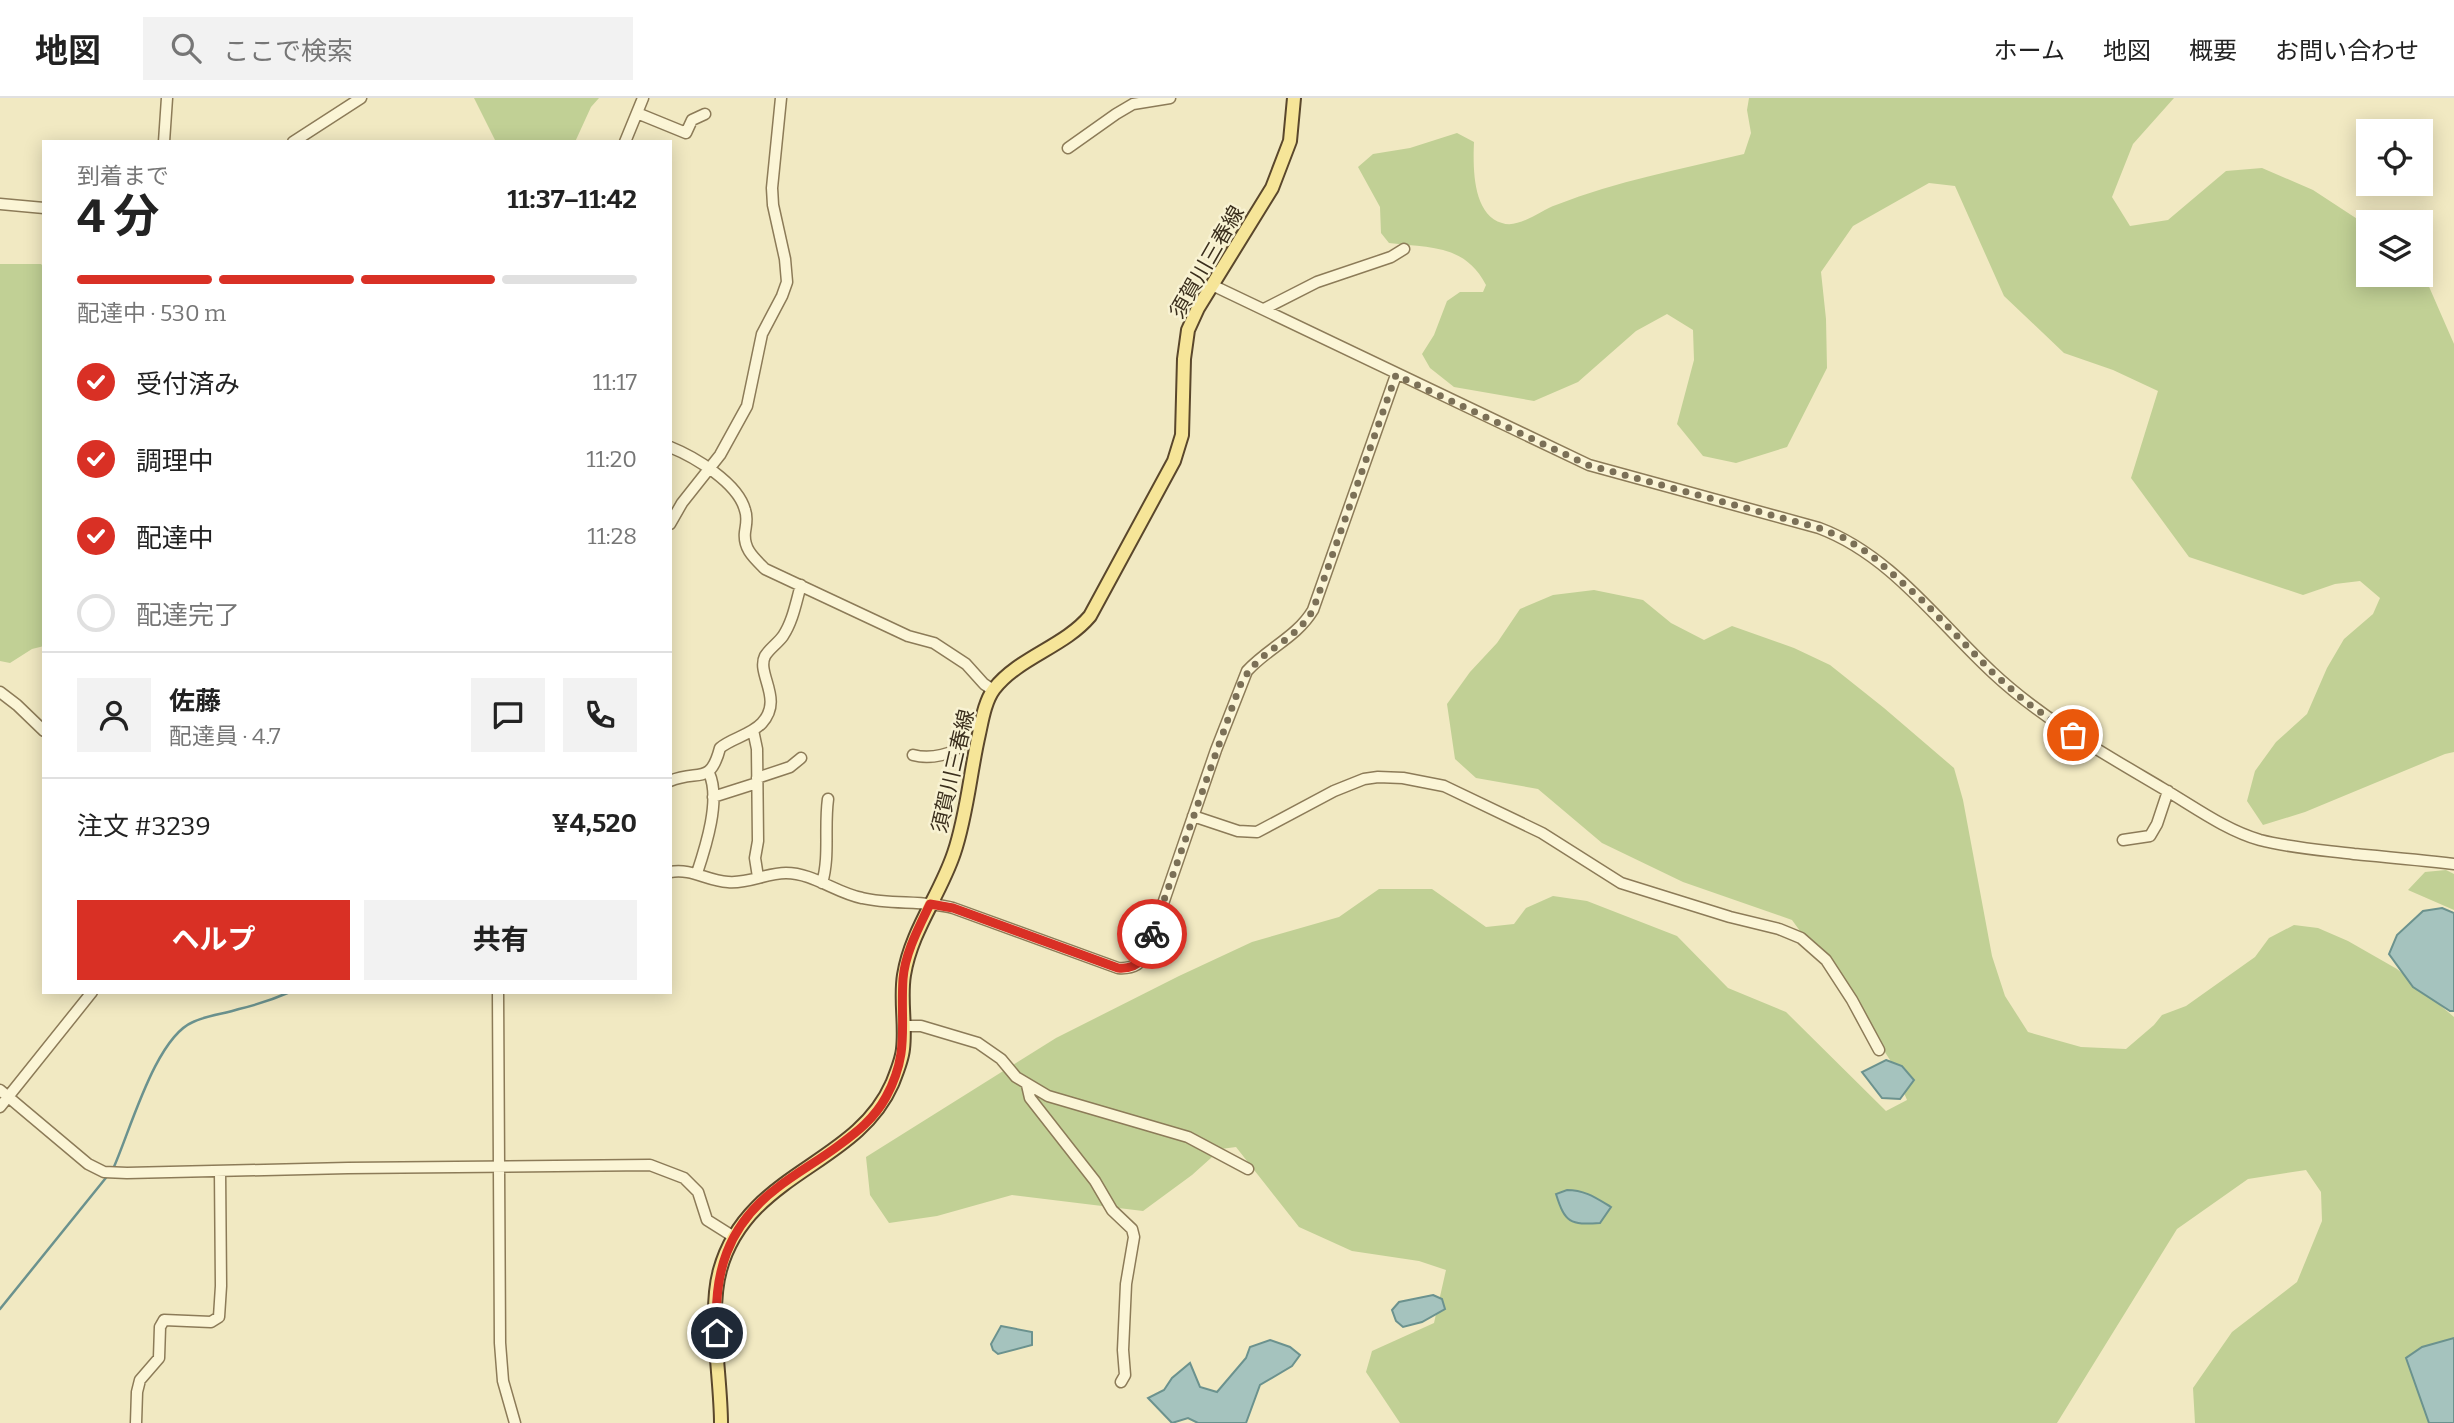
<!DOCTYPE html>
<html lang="ja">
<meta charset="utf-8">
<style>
:root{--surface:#fff;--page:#f2f2f2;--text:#222;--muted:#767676;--line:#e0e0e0;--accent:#d93025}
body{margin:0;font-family:Bitter,"Noto Sans JP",serif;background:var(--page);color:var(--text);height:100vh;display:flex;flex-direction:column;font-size:26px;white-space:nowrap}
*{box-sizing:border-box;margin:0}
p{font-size:23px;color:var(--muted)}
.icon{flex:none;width:38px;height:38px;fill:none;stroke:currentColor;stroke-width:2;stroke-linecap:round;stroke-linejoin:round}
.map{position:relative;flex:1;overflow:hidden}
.sheet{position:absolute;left:42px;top:42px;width:630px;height:854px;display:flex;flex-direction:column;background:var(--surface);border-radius:0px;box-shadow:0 4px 18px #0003}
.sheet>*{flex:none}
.controls{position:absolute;left:2356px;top:21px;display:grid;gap:14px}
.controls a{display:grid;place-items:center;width:77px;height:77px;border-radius:0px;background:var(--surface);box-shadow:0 4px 18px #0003;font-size:35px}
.pin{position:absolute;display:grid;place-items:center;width:60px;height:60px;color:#fff;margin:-30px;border:4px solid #fff;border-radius:50%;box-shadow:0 2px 7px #0007}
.courier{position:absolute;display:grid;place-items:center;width:70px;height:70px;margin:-35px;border:5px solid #d93025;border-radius:50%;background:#fff;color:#222;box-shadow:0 2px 9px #0007}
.overview em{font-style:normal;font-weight:700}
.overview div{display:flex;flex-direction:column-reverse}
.overview{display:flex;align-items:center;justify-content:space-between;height:119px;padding:0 35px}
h1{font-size:46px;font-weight:700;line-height:52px}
.bar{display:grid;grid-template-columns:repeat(4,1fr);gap:10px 7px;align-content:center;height:84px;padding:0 35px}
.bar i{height:9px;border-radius:5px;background:var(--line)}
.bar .active{background:var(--accent)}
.bar p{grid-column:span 4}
.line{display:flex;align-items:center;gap:18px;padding:0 35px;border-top:2px solid var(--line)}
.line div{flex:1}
.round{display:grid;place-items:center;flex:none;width:74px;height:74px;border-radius:0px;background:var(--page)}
ol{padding:0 35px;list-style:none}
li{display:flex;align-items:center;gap:21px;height:77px}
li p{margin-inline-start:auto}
li .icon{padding:7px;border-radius:50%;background:var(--accent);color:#fff;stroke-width:4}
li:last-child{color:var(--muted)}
li i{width:38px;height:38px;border:4px solid var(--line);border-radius:50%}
.primary-button{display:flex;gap:14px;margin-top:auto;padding:14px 35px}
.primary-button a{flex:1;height:80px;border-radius:0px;background:var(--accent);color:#fff;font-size:28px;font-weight:700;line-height:80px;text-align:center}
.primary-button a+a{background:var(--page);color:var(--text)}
header{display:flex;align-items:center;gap:42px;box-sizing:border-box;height:98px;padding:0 35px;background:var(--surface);border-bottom:2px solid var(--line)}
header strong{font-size:33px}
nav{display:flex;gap:38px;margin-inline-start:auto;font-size:24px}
.search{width:490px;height:63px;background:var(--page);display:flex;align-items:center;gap:18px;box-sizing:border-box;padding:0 24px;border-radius:0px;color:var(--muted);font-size:26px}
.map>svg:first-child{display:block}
.green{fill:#c1d095}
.water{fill:#a5c3be;stroke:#6b928e;stroke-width:2}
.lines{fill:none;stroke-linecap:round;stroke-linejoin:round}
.stream{stroke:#6b928e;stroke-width:2.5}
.minor-casing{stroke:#8c7b58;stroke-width:13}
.major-casing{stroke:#5a472c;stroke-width:16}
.minor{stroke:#fbf5d6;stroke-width:10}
.major{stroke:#f6e598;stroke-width:12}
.done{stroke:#7b7057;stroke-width:7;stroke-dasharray:0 12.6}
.route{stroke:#d93025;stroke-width:9}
.labels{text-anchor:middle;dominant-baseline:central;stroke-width:5;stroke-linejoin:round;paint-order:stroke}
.street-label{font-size:21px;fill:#3b2f1d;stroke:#f8f2d2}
</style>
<header>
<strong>地図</strong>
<div class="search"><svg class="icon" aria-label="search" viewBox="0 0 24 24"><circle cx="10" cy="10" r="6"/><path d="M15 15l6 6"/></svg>ここで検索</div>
<nav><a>ホーム</a><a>地図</a><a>概要</a><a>お問い合わせ</a></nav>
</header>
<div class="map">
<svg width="2454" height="1325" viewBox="0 0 2454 1325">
<rect width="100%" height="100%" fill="#f1e9c2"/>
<!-- green -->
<path class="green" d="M 474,0 L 599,0 L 591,9 L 575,44 L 496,44 Z
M 1749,0 L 2174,0 L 2133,46 L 2112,99 L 2130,128 L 2168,122 L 2226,73 L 2262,70 L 2313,92 L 2368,128 L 2368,177 L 2420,177 L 2420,168 L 2454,246 L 2454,654 L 2445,656 L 2305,714 L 2263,727 L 2247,703 L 2255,673 L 2276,644 L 2307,616 L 2327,570 L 2344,541 L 2373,516 L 2380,500 L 2360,483 L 2335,486 L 2303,497 L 2189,459 L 2131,380 L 2158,293 L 2113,272 L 2064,255 L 2004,198 L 1955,88 L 1929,85 L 1853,128 L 1821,174 L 1826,221 L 1827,270 L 1787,349 L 1736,365 L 1703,358 L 1677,326 L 1694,262 L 1693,232 L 1667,216 L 1636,233 L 1578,284 L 1534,303 L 1454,289 L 1430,270 L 1422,256 L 1434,237 L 1447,203 L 1460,194 L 1483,194 L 1486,187 C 1465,146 1429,150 1389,145 L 1381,135 L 1380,109 L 1358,69 L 1373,56 L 1410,50 L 1457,35 L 1474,44 C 1473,68 1472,116 1502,125 C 1519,131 1541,112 1556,107 C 1617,83 1681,71 1744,56 L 1751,35 L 1747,12 Z
M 0,166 L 41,166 L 44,169 L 44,548 L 32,551 L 10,565 L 0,563 Z
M 1594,492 L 1643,502 L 1671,525 L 1704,542 L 1732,528 L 1794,550 L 1830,567 L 1884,610 L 1954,670 L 1963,702 L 1992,858 L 2005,898 L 2028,934 L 2081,949 L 2126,951 L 2154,927 L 2162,917 L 2186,908 L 2255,859 L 2269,840 L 2294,827 L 2318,830 L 2348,843 L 2397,871 L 2454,919 L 2454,1325 L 2195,1325 L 2193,1290 L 2232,1234 L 2297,1184 L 2322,1123 L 2321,1094 L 2306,1072 L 2248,1081 L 2177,1131 L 2057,1325 L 1400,1325 L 1366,1274 L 1372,1253 L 1434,1225 L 1446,1172 L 1419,1163 L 1352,1153 L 1299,1129 L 1236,1049 L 1221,1051 L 1192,1077 L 1143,1113 L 1012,1097 L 937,1118 L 889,1125 L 870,1097 L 866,1059 L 1056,940 L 1179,878 L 1252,844 L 1339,819 L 1379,791 L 1432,791 L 1486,829 L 1514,826 L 1526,810 L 1553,798 L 1587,803 L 1677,838 L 1728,890 L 1786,914 L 1886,1013 L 1907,1002 L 1890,962 L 1860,915 L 1792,822 L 1683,784 L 1602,745 L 1538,691 L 1476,680 L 1455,661 L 1447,606 L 1470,574 L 1497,545 L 1520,511 L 1553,497 Z
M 2446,772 L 2454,776 L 2454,812 L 2408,792 L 2425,774 Z"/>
<!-- water -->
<path class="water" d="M 2442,810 L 2454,815 L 2454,913 L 2450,913 L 2413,889 L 2389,856 L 2397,837 L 2423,813 Z
M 1886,962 L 1902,968 L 1914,982 L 1900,1001 L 1882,1000 L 1862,974 Z
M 1567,1092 C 1585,1092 1596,1100 1611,1109 L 1600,1125 C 1570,1127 1565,1125 1556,1096 Z
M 1433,1197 L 1442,1201 L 1445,1211 L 1422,1224 L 1403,1229 L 1396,1223 L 1392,1212 L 1399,1204 Z
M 1001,1228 L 1032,1234 L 1032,1247 L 998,1256 L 993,1252 L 991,1246 Z
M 2454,1240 L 2454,1325 L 2429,1325 L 2406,1260 L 2422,1249 Z
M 1270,1242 L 1290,1249 L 1300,1257 L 1292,1268 L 1260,1287 L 1246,1325 L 1198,1325 L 1188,1320 L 1172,1325 L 1148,1300 L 1164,1292 L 1172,1280 L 1190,1265 L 1200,1289 L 1217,1294 L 1246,1260 L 1250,1249 Z"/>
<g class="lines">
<!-- stream -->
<path class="stream" d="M 113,1071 C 130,1034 155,940 193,924 C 208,917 224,916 239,911 C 256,907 274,901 290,894
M 0,1211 L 109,1076"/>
<!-- minor casing -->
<g class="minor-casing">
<path id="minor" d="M 637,15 L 686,35 L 692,22 L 705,16
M 164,44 L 167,0
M 293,44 L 361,0
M 625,44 L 643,0
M 1068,50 L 1116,16 L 1133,6 L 1170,0
M 0,106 L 44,110
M 1212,187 L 1589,367 L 1819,430 C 1891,457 1937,523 1992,574 C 2042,621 2103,655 2162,690 C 2193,708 2225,732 2260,742 C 2291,750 2322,752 2354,756 C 2387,759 2421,762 2454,766
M 1264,211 L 1317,184 L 1391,159 L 1404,151
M 670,349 C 695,359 738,385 745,412 C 748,420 746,426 745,434 C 743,451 754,460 765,471 L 908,538 L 934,545 L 966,566 L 984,586 L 993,592
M 670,426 L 682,405 L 720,357 L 747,308 L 762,236 L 782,198 L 787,184 L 785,161 L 773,107 L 772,90 L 781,0
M 0,594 L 17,607 L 44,633
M 753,632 L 757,651 L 758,743 L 755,760 L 758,779
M 913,657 C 928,661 957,658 964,642 C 966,636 966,631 968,626 L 974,624 L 980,629
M 757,680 L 790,669 L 801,660
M 670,683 C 699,671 710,688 720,650 C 732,640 751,637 762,625 C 784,601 756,576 765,558 C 769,551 778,545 783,538 C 793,523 796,504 801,487
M 713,699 L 757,685
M 1193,718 L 1238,733 L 1257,734 L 1334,693 L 1364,681 L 1378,679 L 1403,680 L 1444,688 L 1542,735 L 1621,785 L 1730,819 L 1779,831 L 1801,840 L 1826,862 L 1852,902 L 1879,952
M 2123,742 L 2150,738 L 2157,726 L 2168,693
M 670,774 C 692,770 707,783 728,784 C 748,786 766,775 786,775 C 813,775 836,795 862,800 C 892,807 923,802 953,810 L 1118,870 C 1131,871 1141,867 1146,855 L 1216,652 L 1247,573 C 1268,550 1297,539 1313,512 L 1396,277
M 697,775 C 706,748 721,701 709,675
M 822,785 C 830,758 824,730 828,701
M 498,894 L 500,1245 L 503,1283 L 515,1325
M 904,928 L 921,928 L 978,945 L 1001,961 L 1016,979 L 1048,998 L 1188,1039 L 1248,1071
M 1027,987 L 1030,1000 L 1095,1083 L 1112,1112 L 1132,1131 L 1134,1139 L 1126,1186 L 1123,1252 L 1125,1277 L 1121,1284
M 0,992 L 88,1066 L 104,1074 L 127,1075 L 348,1070 L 650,1067 L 684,1080 L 698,1094 L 707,1122 L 734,1139
M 0,1009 L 92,894
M 136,1325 L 137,1294 L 140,1282 L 159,1260 L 160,1229 L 164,1222 L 211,1224 L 219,1219 L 221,1188 L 220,1073"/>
</g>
<!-- major casing -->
<g class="major-casing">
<path id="major" d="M 721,1325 C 721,1280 708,1214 720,1172 C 747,1074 856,1068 892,986 C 896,976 902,962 903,951 C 906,927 900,901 904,877 C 911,833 940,797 954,755 C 967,717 970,675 979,636 C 982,622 985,603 994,591 C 1019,559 1064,549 1090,518 L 1174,363 L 1182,337 L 1184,261 L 1188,232 L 1198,210 L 1272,90 L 1290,43 L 1294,0"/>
</g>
<!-- minor -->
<use href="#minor" class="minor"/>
<!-- major -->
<use href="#major" class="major"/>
</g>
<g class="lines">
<!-- done -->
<path class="done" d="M 1152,836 L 1239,590 C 1257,550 1292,548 1313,512 L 1396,277 L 1588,367 L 1819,430 L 1844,440 L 1870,456 L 1923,503 L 1992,574 L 2026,604 L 2073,637"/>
<!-- route -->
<path class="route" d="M 717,1235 C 713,1176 727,1128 777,1090 C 796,1075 818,1063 838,1048 C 857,1034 874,1021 886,999 C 910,955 900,927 903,881 C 905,855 919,829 930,806 L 953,810 L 1118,870 C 1142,872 1146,855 1152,836"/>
</g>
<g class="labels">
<!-- street labels -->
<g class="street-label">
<text transform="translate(1207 164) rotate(-60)">須賀川三春線</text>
<text transform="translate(953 673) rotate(-77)">須賀川三春線</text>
</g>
</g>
</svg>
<div class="controls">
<a><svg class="icon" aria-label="locate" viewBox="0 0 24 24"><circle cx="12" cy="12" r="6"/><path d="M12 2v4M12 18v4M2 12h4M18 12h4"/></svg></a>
<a><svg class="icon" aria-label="layers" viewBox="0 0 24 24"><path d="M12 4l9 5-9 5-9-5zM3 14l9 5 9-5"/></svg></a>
</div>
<div class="pin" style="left:2073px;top:637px;background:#ea580c"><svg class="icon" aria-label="bag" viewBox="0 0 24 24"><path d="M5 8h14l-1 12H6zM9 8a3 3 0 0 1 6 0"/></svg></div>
<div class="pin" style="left:717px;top:1235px;background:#1f2937"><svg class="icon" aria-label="home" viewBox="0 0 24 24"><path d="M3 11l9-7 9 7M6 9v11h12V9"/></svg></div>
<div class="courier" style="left:1152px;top:836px"><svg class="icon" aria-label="bike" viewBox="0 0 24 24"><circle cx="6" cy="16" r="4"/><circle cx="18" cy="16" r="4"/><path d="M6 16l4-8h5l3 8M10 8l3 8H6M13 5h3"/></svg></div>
<section class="sheet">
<div class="overview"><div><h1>4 分</h1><p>到着まで</p></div><em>11:37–11:42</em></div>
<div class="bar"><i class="active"></i><i class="active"></i><i class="active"></i><i></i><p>配達中 · 530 m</p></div>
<ol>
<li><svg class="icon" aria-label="check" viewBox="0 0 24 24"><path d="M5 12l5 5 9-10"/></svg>受付済み<p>11:17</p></li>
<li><svg class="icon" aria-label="check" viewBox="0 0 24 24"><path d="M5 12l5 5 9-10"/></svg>調理中<p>11:20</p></li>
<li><svg class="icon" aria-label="check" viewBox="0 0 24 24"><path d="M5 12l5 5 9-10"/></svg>配達中<p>11:28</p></li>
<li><i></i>配達完了</li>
</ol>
<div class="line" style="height:126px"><a class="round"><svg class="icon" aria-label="person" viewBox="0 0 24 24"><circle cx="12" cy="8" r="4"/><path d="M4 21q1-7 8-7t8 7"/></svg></a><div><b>佐藤</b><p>配達員 · 4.7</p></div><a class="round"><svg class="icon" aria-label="chat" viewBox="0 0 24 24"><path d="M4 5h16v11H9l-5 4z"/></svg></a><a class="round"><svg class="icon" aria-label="phone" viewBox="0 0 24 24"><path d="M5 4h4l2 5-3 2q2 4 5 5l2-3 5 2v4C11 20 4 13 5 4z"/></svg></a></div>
<div class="line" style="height:91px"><div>注文 #3239</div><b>¥4,520</b></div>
<div class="primary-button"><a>ヘルプ</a><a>共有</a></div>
</section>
</div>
